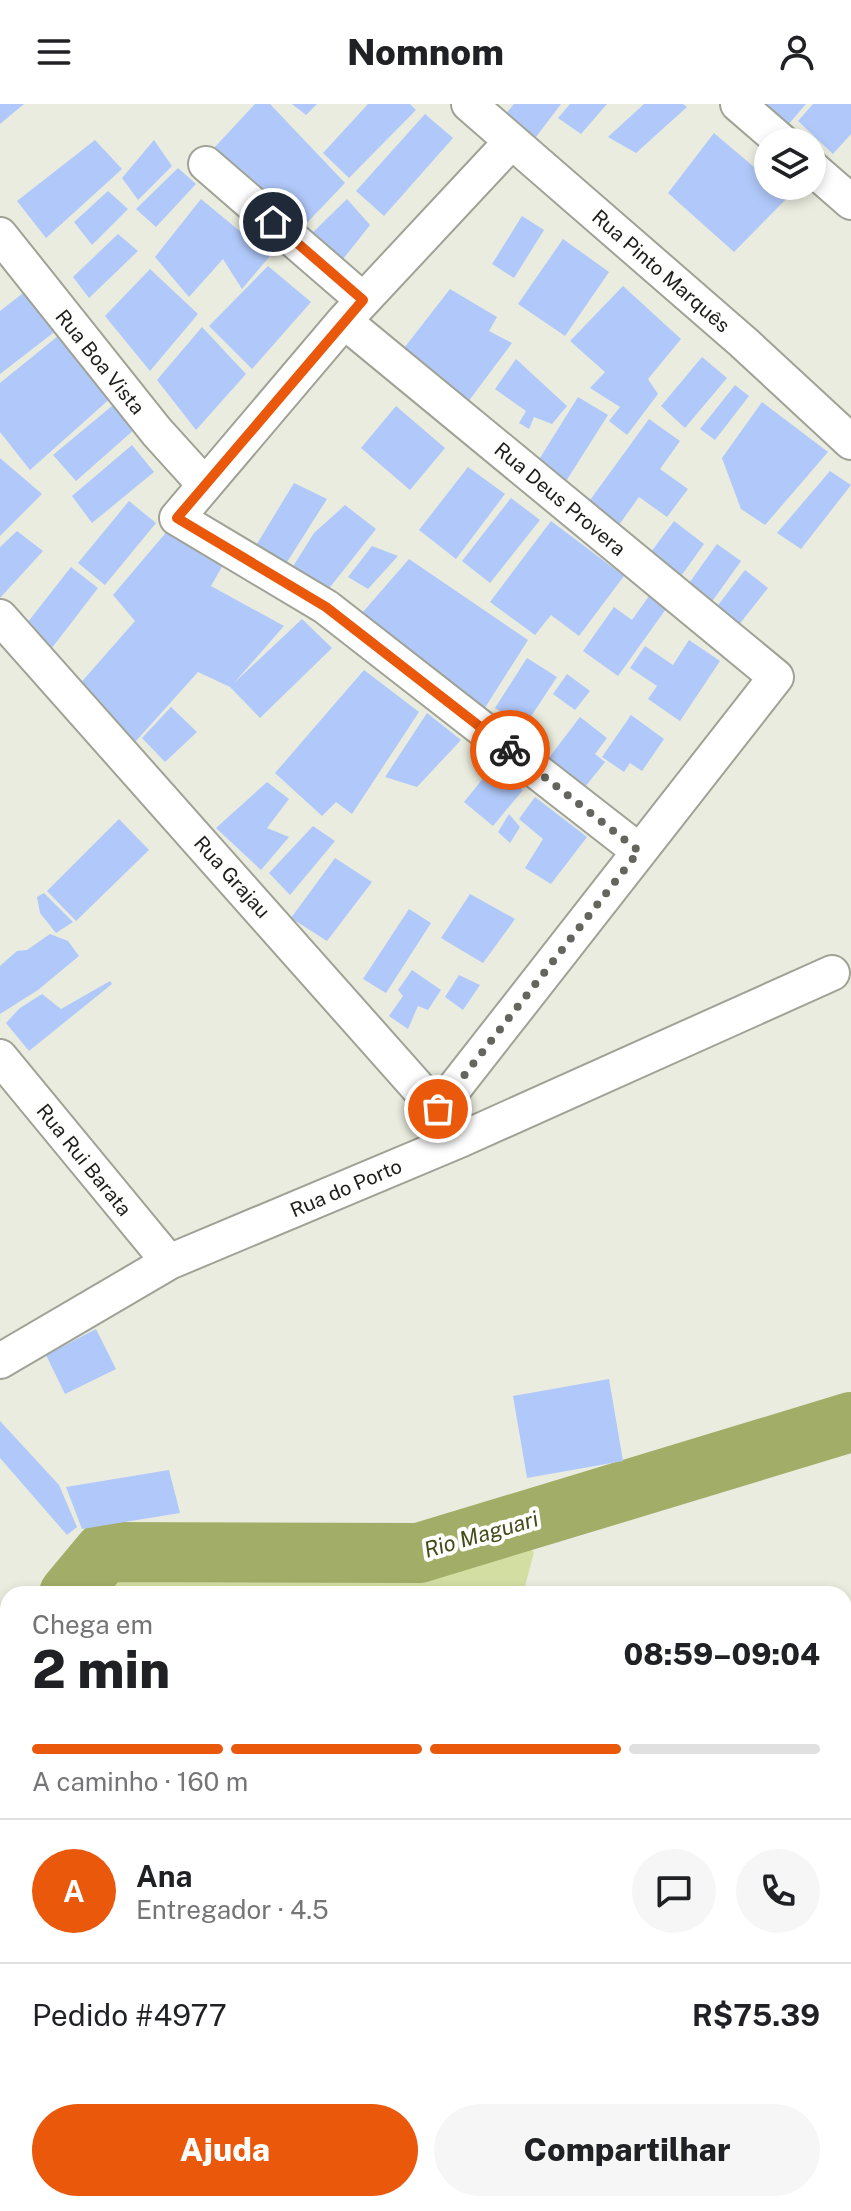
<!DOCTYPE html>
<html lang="pt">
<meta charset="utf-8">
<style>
:root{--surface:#fff;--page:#f6f6f6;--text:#202124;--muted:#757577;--line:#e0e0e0;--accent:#ea580c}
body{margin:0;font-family:"Public Sans",sans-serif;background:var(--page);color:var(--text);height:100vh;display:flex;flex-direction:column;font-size:30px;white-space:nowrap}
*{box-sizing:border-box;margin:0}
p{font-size:26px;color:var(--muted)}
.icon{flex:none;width:44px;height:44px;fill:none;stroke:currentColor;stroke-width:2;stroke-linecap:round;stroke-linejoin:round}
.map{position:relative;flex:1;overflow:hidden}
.sheet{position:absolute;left:0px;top:1482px;width:852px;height:626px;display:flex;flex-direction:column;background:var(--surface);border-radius:24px 24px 0 0;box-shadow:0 4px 12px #0003}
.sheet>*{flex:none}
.controls{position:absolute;left:754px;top:24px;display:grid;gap:16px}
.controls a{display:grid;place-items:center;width:72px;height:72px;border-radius:50%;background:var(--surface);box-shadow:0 4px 12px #0003;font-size:40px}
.pin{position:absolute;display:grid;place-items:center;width:68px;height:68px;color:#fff;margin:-34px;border:4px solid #fff;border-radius:50%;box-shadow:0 2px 8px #0007}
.courier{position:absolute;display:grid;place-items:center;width:80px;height:80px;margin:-40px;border:6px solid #ea580c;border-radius:50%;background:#fff;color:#222;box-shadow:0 2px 10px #0007}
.head em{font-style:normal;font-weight:800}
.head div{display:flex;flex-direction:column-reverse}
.head{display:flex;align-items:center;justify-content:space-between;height:136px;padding:0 32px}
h1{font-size:52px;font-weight:800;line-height:60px}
.bar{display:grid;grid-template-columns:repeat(4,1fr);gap:12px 8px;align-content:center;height:96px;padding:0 32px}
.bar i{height:10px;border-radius:6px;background:var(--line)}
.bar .active{background:var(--accent)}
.bar p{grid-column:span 4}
.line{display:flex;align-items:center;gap:20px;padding:0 32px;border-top:2px solid var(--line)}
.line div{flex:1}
.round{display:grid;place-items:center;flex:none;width:84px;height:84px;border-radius:42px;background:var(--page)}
.action{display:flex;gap:16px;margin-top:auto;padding:16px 32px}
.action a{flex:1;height:92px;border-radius:48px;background:var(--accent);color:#fff;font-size:32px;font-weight:800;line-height:92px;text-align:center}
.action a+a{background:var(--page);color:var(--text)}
header{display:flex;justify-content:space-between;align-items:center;height:104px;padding:0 32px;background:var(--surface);font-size:36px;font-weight:800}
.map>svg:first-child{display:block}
.green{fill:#d3dea3}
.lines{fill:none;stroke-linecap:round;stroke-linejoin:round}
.river{stroke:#a2ad68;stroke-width:60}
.building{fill:#b1c9fa}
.minor-casing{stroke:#9fa295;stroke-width:38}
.minor{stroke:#fff;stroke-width:34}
.done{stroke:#64665e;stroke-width:8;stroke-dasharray:0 14.4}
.route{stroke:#ea580c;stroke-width:10}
.labels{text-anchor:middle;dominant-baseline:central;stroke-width:8;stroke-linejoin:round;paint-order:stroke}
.street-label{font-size:20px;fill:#1d1e19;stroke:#fff}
.water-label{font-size:22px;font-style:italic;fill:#454c18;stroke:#fff}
</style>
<header><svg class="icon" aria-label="menu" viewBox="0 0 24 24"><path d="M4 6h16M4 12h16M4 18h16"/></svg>Nomnom<svg class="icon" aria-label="person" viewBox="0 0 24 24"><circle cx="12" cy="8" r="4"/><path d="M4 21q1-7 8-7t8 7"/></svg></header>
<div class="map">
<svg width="851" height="2107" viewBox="0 0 851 2107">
<rect width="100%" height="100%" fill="#e9ecde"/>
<!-- green -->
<path class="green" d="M 495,1415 L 534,1448 L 523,1490 L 44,1490 L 118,1459 L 255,1439 Z
M 8,1510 L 8,2100 L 348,2100 L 354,2107 L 0,2107 L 0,1516 Z"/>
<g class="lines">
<!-- river -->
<path class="river" d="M 69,1490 L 104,1448 L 419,1449 L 851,1318
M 83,2107 L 88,2100"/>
</g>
<!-- building -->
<path class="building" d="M 0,0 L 24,0 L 0,20 Z
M 255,0 L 270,0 L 345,79 L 301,125 L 213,45 Z
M 292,0 L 317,0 L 306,11 Z
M 368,0 L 410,0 L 416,6 L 349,74 L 323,49 Z
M 514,0 L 561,0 L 533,37 L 502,14 Z
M 570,0 L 607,0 L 581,30 L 558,14 Z
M 644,0 L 683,0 L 687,3 L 636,49 L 608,33 Z
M 767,0 L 806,0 L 787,22 Z
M 813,0 L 851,0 L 851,30 L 833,50 L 798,17 Z
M 425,10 L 453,34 L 384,112 L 356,87 Z
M 714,29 L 768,75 L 768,82 L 776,82 L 789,92 L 734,148 L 668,89 Z
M 95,36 L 122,65 L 46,134 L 17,97 Z
M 154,36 L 172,62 L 138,96 L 122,74 Z
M 178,64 L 196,80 L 156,123 L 136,105 Z
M 108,87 L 128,105 L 92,141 L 74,118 Z
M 201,95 L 270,152 L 242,185 L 223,155 L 189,193 L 155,153 Z
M 347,95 L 370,121 L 340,159 L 308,133 Z
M 522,112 L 544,126 L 514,174 L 492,160 Z
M 118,130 L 138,147 L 89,194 L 73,173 Z
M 563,135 L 609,168 L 565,232 L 518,200 Z
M 268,162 L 311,198 L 252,265 L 209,222 Z
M 150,165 L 198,210 L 150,267 L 105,212 Z
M 623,182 L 681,235 L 648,275 L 658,290 L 627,331 L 609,317 L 620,303 L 590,284 L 605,268 L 570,237 Z
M 450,185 L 497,213 L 489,227 L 512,239 L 465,302 L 401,248 Z
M 27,186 L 57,226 L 0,270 L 0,207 Z
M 202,223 L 246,270 L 196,326 L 157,276 Z
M 58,232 L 113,292 L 30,366 L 0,328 L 0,279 Z
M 702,253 L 727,274 L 685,324 L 661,302 Z
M 516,255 L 567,302 L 552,320 L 534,313 L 529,325 L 519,319 L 526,307 L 495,285 Z
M 735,281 L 749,292 L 715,336 L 700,325 Z
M 578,293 L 608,311 L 563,382 L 535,362 Z
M 118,297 L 136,324 L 76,377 L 53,351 Z
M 762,298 L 828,348 L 765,421 L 741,405 L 722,354 Z
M 396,302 L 445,344 L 410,386 L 361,344 Z
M 649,315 L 680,337 L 660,365 L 688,385 L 667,413 L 639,393 L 616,425 L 585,403 Z
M 132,341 L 154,368 L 92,419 L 72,392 Z
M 0,354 L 42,390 L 0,432 Z
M 468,363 L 505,390 L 456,455 L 419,426 Z
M 830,367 L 851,381 L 801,445 L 777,429 Z
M 294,379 L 327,395 L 282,466 L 252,448 Z
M 511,394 L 540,416 L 490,479 L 462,457 Z
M 129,397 L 156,419 L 105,481 L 78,459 Z
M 345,401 L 376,425 L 323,492 L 287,472 L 314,429 Z
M 551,417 L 624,472 L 579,532 L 551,511 L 535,531 L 490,498 Z
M 674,417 L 704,440 L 679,475 L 648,452 Z
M 169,425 L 224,459 L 211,482 L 284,522 L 234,579 L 302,515 L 332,544 L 260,614 L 230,583 L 198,568 L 127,647 L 71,590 L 135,517 L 113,491 Z
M 17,427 L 43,447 L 0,494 L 0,443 Z
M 717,440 L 741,457 L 711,499 L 687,482 Z
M 372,442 L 398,452 L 368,485 L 348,473 Z
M 409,455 L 528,536 L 481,610 L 356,516 Z
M 71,463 L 98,484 L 45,553 L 17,532 Z
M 745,466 L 768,484 L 738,522 L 715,505 Z
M 649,492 L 666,505 L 618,572 L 583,547 L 614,503 L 632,516 Z
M 689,536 L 720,557 L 680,617 L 648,595 L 657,582 L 630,564 L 645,542 L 673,561 Z
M 527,554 L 557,573 L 524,623 L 495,604 Z
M 364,566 L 419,608 L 352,710 L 336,698 L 322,712 L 275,669 Z
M 567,570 L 590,587 L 575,606 L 553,590 Z
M 171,603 L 197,628 L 165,658 L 142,634 Z
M 427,609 L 461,636 L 417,683 L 385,673 Z
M 631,611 L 664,635 L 642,667 L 630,659 L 624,668 L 602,653 Z
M 580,613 L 607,634 L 595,650 L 605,658 L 585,683 L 548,655 Z
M 493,662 L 523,686 L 493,722 L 464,698 Z
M 267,678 L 289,695 L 267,724 L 289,733 L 261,766 L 216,724 Z
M 535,693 L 587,733 L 551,780 L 525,764 L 543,735 L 519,715 Z
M 509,710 L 520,723 L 510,739 L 498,728 Z
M 119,715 L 149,746 L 76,817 L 47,787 Z
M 313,722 L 335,737 L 290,791 L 269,769 Z
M 335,754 L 372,778 L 327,837 L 291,814 Z
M 44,789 L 73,818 L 56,829 L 40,809 L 37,793 Z
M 470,790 L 515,815 L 483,859 L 441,834 Z
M 409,805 L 431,819 L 386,889 L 363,875 Z
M 50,830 L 68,837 L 79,852 L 38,886 L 0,910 L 0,862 L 17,847 L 27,846 Z
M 412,866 L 441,886 L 428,906 L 418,902 L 408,925 L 389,912 L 403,892 L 398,886 Z
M 459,871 L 480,881 L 463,906 L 445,893 Z
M 110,877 L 112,880 L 29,947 L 6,919 L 20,904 L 42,890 L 61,905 Z
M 96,1225 L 116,1265 L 65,1290 L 46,1251 Z
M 609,1275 L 623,1357 L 527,1374 L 513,1292 Z
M 0,1317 L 59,1381 L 77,1423 L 67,1431 L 0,1354 Z
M 169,1366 L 180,1409 L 82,1425 L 66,1383 Z"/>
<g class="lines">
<!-- minor casing -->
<g class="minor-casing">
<path id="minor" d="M 469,0 L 743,238 L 851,338
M 738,0 L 782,38
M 511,38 L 344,217 L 177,414 L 326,503 L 639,747
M 206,60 L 363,196
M 812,64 L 851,98
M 0,131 L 157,328 L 205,381
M 344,217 L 776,573 L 438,1005
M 0,513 L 452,1022
M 0,953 L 169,1158
M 0,1257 L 169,1158 L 462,1035 L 832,869
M 844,2069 L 851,2074"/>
</g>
<!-- minor -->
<use href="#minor" class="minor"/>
</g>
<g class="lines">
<!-- done -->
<path class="done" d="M 438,1005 L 639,747 L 510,646"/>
<!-- route -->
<path class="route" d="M 273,118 L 363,196 L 177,414 L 326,503 L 510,646"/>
</g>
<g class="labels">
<!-- street labels -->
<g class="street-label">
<text transform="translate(661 167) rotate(41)">Rua Pinto Marquês</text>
<text transform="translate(100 258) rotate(51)">Rua Boa Vista</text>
<text transform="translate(560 395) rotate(40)">Rua Deus Provera</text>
<text transform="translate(232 773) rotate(48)">Rua Grajau</text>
<text transform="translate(84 1056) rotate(51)">Rua Rui Barata</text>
<text transform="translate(346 1084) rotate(-23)">Rua do Porto</text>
</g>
<!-- water labels -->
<g class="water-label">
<text transform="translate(481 1430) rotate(-16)">Rio Maguari</text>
</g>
</g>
</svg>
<div class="controls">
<a><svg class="icon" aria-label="layers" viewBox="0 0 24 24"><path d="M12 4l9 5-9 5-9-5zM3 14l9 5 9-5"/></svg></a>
</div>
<div class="pin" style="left:438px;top:1005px;background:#ea580c"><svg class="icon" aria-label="bag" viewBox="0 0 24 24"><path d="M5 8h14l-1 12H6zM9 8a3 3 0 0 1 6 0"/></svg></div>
<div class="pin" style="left:273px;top:118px;background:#1f2937"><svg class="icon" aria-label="home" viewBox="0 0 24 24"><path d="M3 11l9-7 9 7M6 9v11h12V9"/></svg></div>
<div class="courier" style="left:510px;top:646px"><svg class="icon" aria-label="bike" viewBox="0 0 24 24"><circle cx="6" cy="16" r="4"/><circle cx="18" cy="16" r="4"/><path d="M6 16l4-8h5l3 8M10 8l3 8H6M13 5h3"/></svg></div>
<section class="sheet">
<div class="head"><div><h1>2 min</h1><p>Chega em</p></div><em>08:59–09:04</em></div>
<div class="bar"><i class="active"></i><i class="active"></i><i class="active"></i><i></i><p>A caminho · 160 m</p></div>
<div class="line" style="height:144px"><b class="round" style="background:var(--accent);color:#fff">A</b><div><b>Ana</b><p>Entregador · 4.5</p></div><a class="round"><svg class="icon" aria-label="chat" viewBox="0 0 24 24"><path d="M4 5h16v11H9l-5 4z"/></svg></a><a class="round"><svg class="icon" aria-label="phone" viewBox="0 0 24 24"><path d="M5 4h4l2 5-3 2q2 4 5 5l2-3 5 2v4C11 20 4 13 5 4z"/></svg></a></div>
<div class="line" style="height:104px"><div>Pedido #4977</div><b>R$75.39</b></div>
<div class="action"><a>Ajuda</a><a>Compartilhar</a></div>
</section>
</div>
